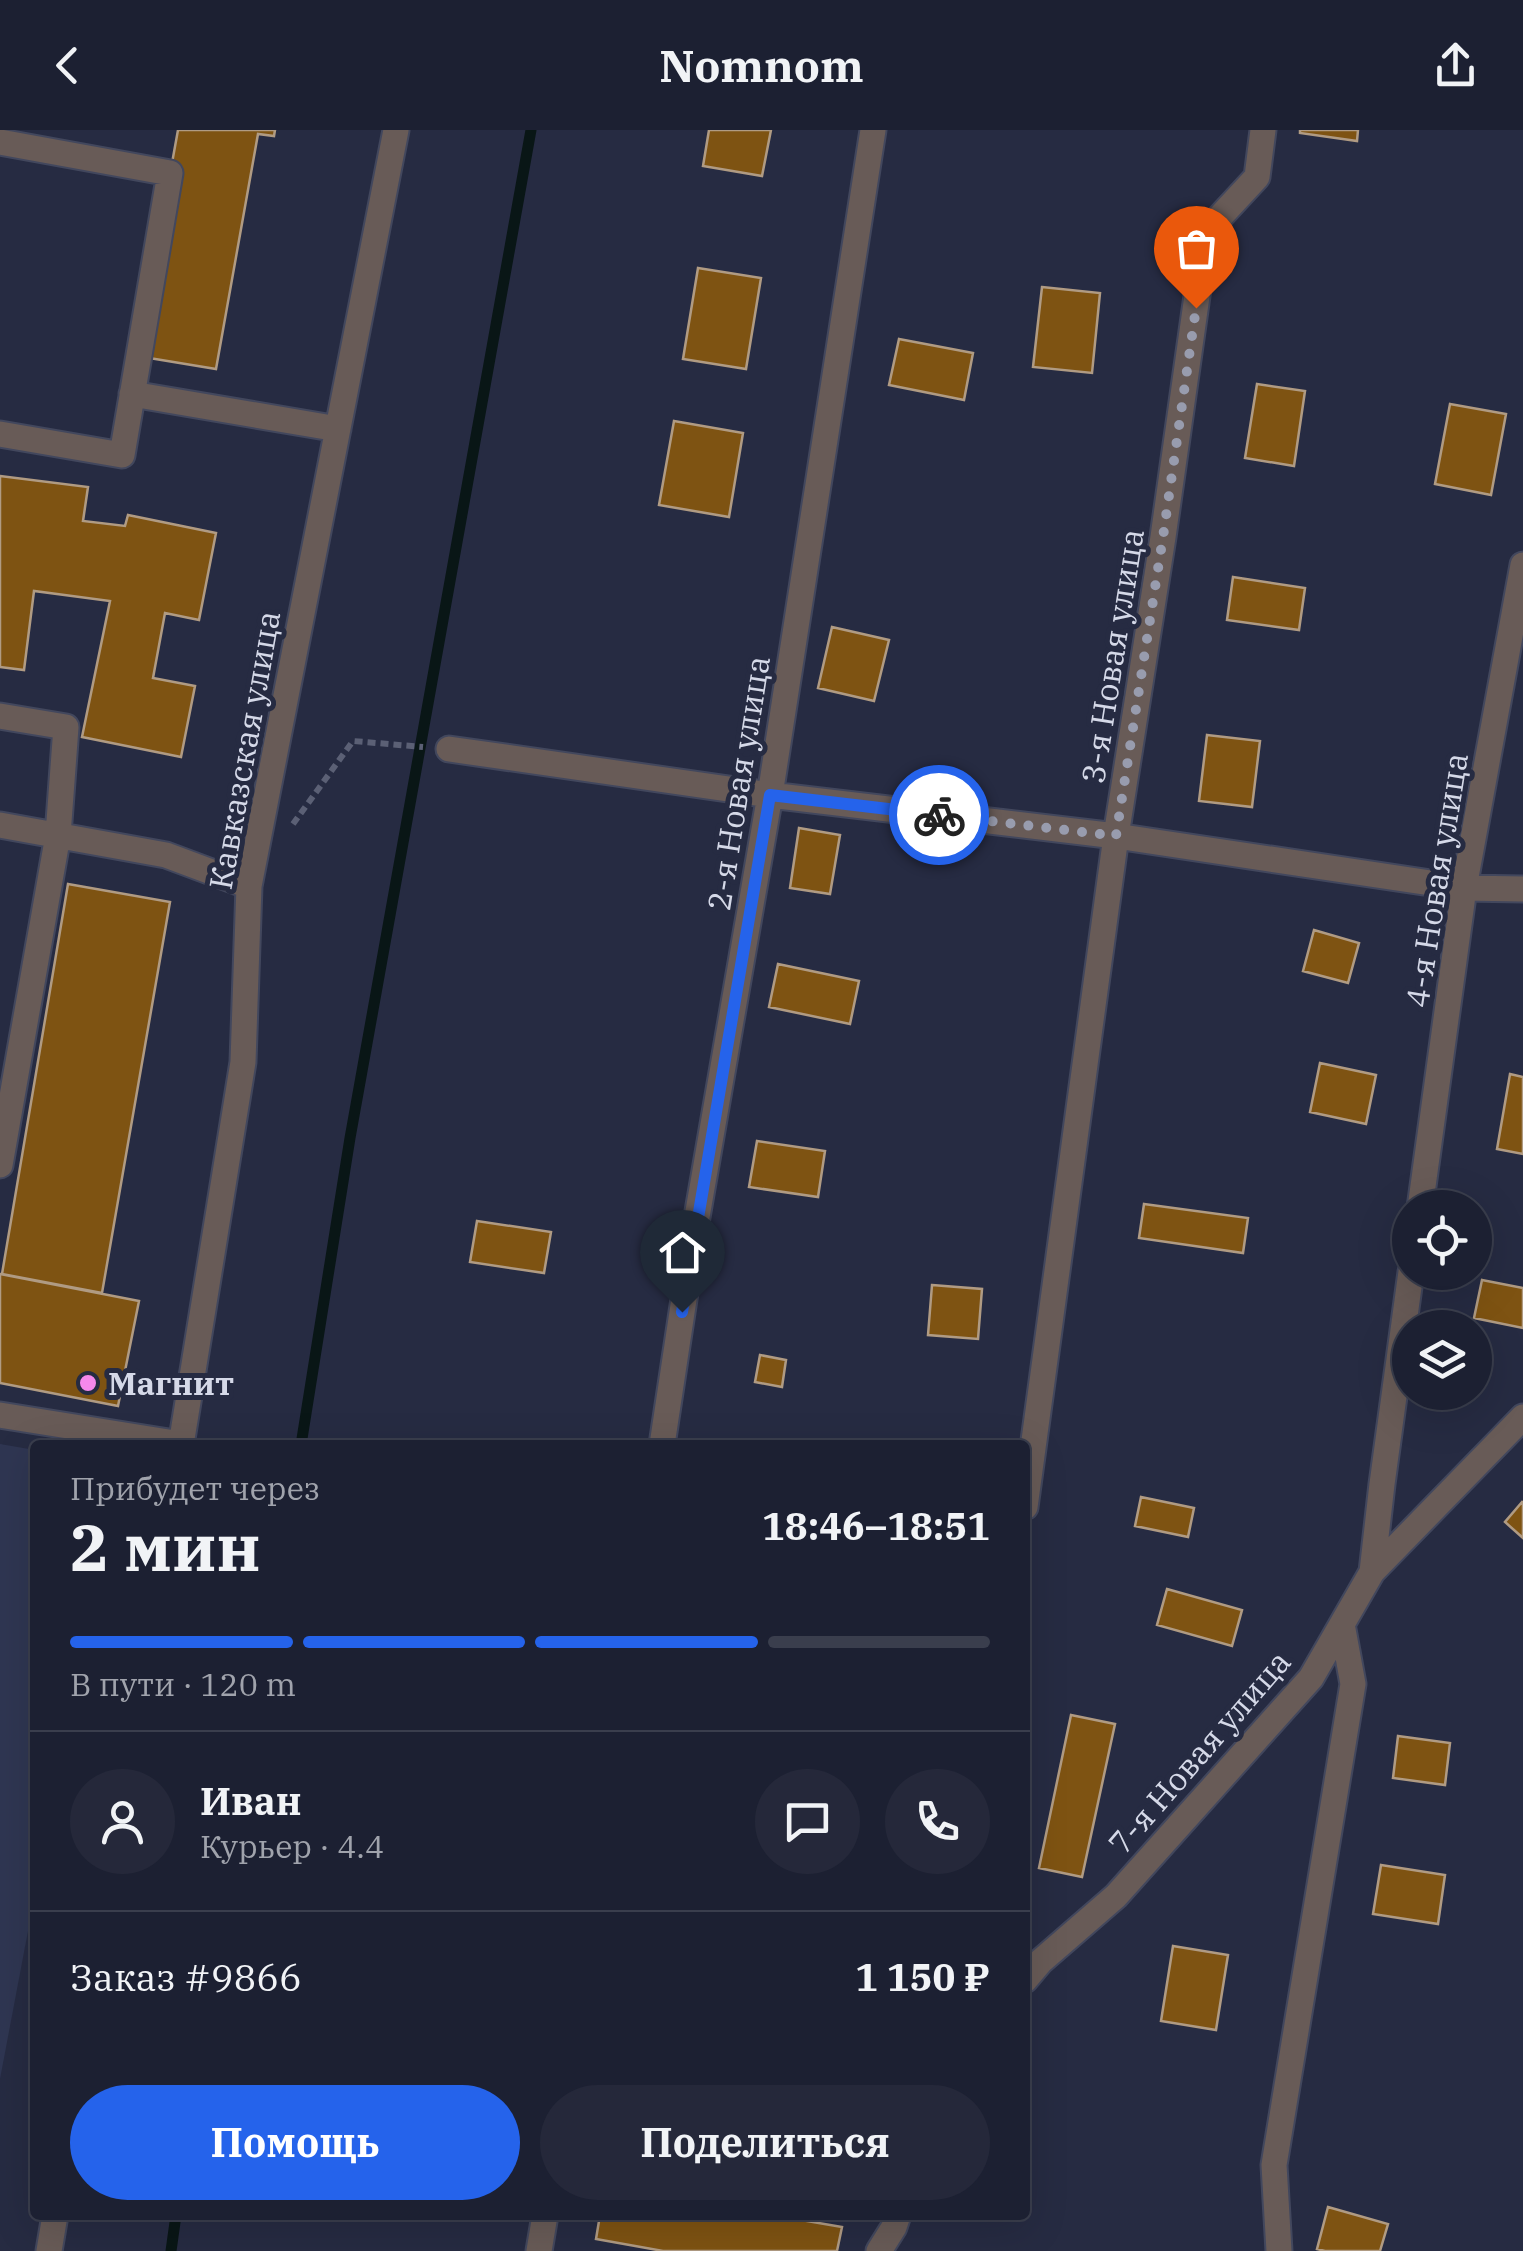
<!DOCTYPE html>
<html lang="ru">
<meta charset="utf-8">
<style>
:root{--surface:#1c2032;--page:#25283a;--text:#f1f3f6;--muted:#a0a3ac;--line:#3a3e4d;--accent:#2563eb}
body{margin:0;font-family:"IBM Plex Serif",serif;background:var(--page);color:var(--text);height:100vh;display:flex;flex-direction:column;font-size:38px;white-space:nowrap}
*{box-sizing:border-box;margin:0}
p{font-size:32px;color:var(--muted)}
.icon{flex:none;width:55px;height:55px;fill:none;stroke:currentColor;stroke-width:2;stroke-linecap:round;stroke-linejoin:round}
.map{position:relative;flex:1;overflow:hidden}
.panel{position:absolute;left:30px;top:1310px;width:1000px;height:780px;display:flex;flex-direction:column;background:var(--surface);border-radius:10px;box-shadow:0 10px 40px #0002,0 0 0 2px var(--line)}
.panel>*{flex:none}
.controls{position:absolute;left:1392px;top:1060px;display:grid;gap:20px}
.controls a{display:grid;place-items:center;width:100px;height:100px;border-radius:50%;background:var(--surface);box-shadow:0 10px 40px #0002,0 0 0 2px var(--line);font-size:50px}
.pin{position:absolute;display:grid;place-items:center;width:85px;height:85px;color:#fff;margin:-102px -42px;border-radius:50% 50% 50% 0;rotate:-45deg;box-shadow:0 0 10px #0007}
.pin .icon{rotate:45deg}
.courier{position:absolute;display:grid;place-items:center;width:100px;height:100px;margin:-50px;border:8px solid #2563eb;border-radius:50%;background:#fff;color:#222;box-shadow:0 2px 12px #0007}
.headline em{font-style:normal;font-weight:700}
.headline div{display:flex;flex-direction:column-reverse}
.headline{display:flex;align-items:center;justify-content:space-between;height:170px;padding:0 40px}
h1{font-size:65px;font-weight:700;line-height:75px}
.bar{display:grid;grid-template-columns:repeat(4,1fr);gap:15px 10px;align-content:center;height:120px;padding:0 40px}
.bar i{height:12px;border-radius:8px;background:var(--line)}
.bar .on{background:var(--accent)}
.bar p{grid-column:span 4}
.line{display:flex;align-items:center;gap:25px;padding:0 40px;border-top:2px solid var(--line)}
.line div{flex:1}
.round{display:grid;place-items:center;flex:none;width:105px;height:105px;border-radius:52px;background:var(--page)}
.button{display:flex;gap:20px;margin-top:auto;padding:20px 40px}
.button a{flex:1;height:115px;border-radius:60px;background:var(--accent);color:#fff;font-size:40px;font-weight:700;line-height:115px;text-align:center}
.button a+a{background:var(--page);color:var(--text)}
header{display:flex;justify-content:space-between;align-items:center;height:130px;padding:0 40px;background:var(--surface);font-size:45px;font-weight:700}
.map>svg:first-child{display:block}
.built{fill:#2f3652}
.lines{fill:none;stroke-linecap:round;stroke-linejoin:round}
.stream{stroke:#091616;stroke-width:11}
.building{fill:#7e5312;stroke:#b09b83;stroke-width:2.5}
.minor-casing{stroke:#42475d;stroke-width:29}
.path{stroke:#5b6075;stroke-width:6;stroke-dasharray:8 5;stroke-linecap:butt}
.minor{stroke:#685b57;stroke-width:25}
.done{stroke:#989cae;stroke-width:10;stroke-dasharray:0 18}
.route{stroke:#2563eb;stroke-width:12}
.poi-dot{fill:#f688ec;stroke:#262b42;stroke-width:4}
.labels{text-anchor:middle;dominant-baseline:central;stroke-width:10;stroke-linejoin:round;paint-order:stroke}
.street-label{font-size:32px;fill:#d5d9e8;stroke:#262b42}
.poi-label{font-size:32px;font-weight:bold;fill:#d5d9e8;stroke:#262b42;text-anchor:start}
</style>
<header><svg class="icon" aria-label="back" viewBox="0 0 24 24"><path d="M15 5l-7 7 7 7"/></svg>Nomnom<svg class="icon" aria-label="share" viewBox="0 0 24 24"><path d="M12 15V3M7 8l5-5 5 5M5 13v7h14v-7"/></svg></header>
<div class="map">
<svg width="1523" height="2121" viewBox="0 0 1523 2121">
<rect width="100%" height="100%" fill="#262b42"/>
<!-- built -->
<path class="built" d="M 0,1314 L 35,1320 L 35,1764 L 0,1949 Z"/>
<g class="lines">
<!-- stream -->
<path class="stream" d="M 301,1315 L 350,1008 L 531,0
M 171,2121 L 176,2085"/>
</g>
<!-- building -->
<path class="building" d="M 178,0 L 275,0 L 274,6 L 258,4 L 216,239 L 137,226 Z
M 709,0 L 771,0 L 762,46 L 703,36 Z
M 1300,0 L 1358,0 L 1357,11 L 1300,3 Z
M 698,138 L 761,148 L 746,239 L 683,229 Z
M 1042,157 L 1100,163 L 1092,243 L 1033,237 Z
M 899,209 L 973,223 L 964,270 L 889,255 Z
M 1257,254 L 1305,261 L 1294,336 L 1245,328 Z
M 1450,274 L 1506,284 L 1491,365 L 1435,354 Z
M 674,291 L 743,303 L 729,387 L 659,375 Z
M 0,346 L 88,357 L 83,391 L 125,396 L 128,385 L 216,403 L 199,490 L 165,483 L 153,548 L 195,556 L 181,627 L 82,607 L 110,471 L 34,461 L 24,540 L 0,537 Z
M 1233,447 L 1305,458 L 1299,500 L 1227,490 Z
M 832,497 L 889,510 L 874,571 L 818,558 Z
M 1207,605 L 1260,611 L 1252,677 L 1199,671 Z
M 799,698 L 840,705 L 830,764 L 790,758 Z
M 68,754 L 170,772 L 102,1163 L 2,1144 Z
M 1314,800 L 1359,813 L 1348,853 L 1303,841 Z
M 778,834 L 859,851 L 850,894 L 769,877 Z
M 1320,933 L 1376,945 L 1366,994 L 1310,982 Z
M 1510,944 L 1523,947 L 1523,1024 L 1497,1019 Z
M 757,1011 L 825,1021 L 818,1067 L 749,1057 Z
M 1144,1074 L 1248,1088 L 1243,1123 L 1139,1108 Z
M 477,1091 L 551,1102 L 544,1143 L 470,1132 Z
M 0,1144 L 139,1171 L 118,1276 L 0,1253 Z
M 1482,1150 L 1523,1158 L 1523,1198 L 1474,1188 Z
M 932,1155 L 982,1159 L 978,1209 L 928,1205 Z
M 760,1225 L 786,1230 L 782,1257 L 755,1252 Z
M 1141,1367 L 1194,1378 L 1188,1407 L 1135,1396 Z
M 1522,1372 L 1523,1373 L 1523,1408 L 1505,1392 Z
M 1167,1459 L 1242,1480 L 1232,1516 L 1157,1495 Z
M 1071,1585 L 1115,1594 L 1082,1747 L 1039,1738 Z
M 1398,1606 L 1450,1613 L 1445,1655 L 1393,1648 Z
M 1381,1735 L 1445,1745 L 1438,1794 L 1373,1784 Z
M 1173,1816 L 1228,1825 L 1216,1900 L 1161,1891 Z
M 1328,2077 L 1388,2094 L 1380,2121 L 1325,2121 L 1317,2119 Z
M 600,2085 L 772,2085 L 842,2097 L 837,2121 L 663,2121 L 596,2109 Z"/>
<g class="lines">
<!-- minor casing -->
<g class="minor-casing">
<path id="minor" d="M 0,12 L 170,43 L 122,325 L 0,304
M 132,264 L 338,299
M 0,586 L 66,597 L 58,705 L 0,1035
M 449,619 L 770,665 L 1116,706 L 1464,758 L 1523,759
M 0,695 L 166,725 L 249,756
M 1420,1078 L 1464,758 L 1523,435
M 0,1285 L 181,1314
M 181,1315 L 243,932 L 249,756 L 396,0
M 662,1315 L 692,1116 L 770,665 L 873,0
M 1025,1377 L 1116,706 L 1163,407 L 1206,102 L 1257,47 L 1263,0
M 1372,1442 L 1382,1354 L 1411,1142
M 1025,1850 L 1041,1831 L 1116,1766 L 1311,1548 L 1372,1442 L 1523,1287
M 49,2121 L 55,2085
M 539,2121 L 545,2085
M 879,2121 L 894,2097 L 898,2085
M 1279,2121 L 1274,2035 L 1353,1554 L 1342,1494"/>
</g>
<!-- path -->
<path class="path" d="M 293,694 L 353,611 L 423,617"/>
<!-- minor -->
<use href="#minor" class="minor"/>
</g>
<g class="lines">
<!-- done -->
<path class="done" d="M 939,685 L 1116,706 L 1163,407 L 1196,178"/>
<!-- route -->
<path class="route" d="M 682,1182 L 770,665 L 939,685"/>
</g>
<!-- markers -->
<circle class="poi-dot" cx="88" cy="1253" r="10"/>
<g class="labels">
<!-- street labels -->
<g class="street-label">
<text transform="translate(1112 526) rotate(-81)">3-я Новая улица</text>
<text transform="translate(244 620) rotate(-80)">Кавказская улица</text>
<text transform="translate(738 653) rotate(-81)">2-я Новая улица</text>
<text transform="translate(1436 750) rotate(-81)">4-я Новая улица</text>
<text transform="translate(1199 1622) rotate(-49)">7-я Новая улица</text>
</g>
<!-- poi labels -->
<g class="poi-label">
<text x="108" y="1253">Магнит</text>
</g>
</g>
</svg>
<div class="controls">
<a><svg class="icon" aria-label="locate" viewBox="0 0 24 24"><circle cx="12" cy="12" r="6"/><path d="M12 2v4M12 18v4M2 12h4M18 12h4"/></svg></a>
<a><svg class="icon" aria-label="layers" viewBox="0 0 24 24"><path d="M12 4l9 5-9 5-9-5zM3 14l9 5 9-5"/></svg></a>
</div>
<div class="pin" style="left:1196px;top:178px;background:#ea580c"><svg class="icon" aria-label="bag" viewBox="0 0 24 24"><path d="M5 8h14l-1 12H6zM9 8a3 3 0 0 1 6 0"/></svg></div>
<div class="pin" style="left:682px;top:1182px;background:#1f2937"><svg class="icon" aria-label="home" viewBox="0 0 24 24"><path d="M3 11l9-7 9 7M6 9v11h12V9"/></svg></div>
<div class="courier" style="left:939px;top:685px"><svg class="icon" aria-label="bike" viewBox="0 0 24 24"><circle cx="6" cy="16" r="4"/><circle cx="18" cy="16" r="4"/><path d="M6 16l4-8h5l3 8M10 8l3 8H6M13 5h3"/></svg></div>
<section class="panel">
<div class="headline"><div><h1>2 мин</h1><p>Прибудет через</p></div><em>18:46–18:51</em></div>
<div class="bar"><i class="on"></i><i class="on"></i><i class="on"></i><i></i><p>В пути · 120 m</p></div>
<div class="line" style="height:180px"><a class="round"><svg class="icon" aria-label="person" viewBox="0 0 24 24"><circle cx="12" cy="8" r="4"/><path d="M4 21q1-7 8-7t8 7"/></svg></a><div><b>Иван</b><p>Курьер · 4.4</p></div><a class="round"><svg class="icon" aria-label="chat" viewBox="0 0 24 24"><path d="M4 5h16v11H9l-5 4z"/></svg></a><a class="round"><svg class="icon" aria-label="phone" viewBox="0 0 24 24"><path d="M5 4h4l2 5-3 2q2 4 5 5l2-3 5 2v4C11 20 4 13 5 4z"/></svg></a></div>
<div class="line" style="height:130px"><div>Заказ #9866</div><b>1 150 ₽</b></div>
<div class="button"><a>Помощь</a><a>Поделиться</a></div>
</section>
</div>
